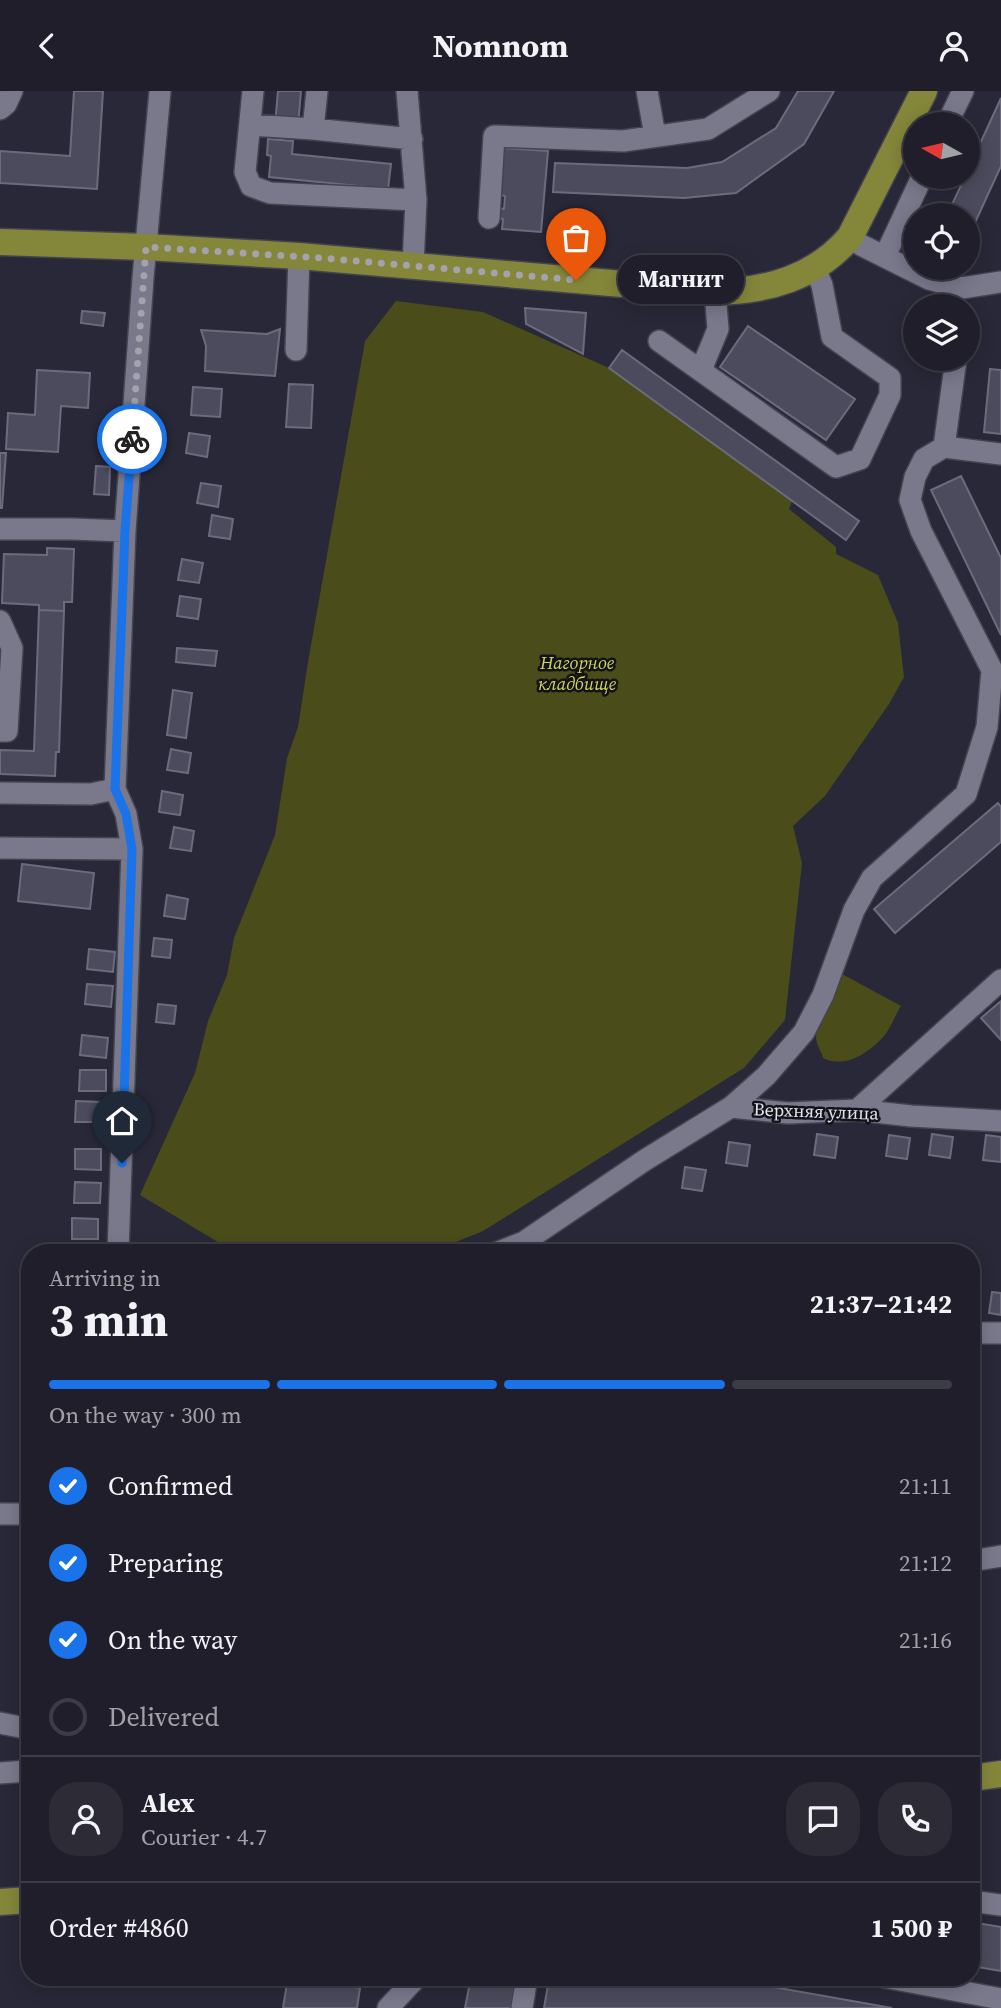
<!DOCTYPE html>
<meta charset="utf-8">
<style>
:root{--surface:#1f1e2a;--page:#2c2b36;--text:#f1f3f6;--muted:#a1a2a8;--line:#3c3c47;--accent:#1a73e8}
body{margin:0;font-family:"Source Serif 4",serif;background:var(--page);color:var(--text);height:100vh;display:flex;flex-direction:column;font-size:26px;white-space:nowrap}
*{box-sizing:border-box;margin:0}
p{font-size:23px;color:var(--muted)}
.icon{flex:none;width:38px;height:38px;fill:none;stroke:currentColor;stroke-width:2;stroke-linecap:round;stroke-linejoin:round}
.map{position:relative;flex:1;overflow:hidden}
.drawer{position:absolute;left:21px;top:1153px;width:959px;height:742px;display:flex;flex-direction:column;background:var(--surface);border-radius:28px;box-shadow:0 4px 18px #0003,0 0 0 2px var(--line)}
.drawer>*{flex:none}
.needle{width:46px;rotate:278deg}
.tools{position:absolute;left:903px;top:21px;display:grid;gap:14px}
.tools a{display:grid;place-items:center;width:77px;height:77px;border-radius:50%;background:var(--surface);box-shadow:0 4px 18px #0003,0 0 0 2px var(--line);font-size:35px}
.pin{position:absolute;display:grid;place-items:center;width:60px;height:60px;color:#fff;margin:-72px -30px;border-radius:50% 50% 50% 0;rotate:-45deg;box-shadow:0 0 7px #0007}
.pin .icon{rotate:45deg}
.courier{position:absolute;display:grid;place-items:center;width:70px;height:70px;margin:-35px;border:5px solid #1a73e8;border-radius:50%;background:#fff;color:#222;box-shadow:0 2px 9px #0007}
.bubble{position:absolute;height:49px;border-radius:24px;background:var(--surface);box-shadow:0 4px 18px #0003,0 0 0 2px var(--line);font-size:23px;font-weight:700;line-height:49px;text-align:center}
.overview em{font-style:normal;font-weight:700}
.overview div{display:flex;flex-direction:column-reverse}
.overview{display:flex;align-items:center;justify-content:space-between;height:119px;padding:0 28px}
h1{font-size:46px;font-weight:700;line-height:52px}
.bar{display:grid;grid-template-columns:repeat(4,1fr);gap:10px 7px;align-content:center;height:84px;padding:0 28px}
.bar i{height:9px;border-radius:5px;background:var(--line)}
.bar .on{background:var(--accent)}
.bar p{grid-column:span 4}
.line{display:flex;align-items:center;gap:18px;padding:0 28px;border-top:2px solid var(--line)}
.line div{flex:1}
.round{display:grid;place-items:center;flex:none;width:74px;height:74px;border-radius:28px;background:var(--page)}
ol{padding:0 28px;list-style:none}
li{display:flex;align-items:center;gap:21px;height:77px}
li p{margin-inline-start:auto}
li .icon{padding:7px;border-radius:50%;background:var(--accent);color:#fff;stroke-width:4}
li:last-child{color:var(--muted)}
li i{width:38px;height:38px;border:4px solid var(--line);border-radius:50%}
header{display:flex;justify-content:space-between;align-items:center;height:91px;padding:0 28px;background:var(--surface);font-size:32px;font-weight:700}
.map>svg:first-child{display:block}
.green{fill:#4a4c19}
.building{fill:#4c4b5d;stroke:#6c6b7e;stroke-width:2}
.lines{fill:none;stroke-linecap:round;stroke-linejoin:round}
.minor-casing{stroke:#444451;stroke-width:24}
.major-casing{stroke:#444451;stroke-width:29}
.minor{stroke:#7a798c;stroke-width:21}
.major{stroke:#84863a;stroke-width:26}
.done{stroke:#a3a2ae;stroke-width:7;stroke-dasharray:0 12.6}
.route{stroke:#1a73e8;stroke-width:9}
.labels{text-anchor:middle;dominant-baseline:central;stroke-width:5;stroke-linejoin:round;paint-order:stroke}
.park-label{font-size:18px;font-style:italic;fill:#d0d55a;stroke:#121219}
.street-label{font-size:18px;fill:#e4e4ee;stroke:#121219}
</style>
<header><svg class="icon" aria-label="back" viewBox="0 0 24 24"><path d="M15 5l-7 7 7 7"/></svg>Nomnom<svg class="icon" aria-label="person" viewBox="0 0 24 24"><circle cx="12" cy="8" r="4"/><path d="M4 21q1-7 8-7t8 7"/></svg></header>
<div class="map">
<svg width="1001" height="1917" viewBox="0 0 1001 1917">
<rect width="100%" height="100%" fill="#292838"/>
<!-- green -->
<path class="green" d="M 396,210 L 483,221 L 609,277 L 792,410 L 789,418 L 836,456 L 836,463 L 878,484 L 898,532 L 904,586 L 889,613 L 825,705 L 793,735 L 802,772 L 785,929 L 744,977 L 483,1140 L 429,1162 L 236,1162 L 140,1104 L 195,982 L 208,930 L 227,884 L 234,847 L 275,744 L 287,667 L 298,636 L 308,571 L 365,250 Z
M 842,883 L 901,915 C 895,924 891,937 884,945 C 869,962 845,978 823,967 C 822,961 818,957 817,952 C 811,933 834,900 842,883 Z"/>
<!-- building -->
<path class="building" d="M 74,0 L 103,0 L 97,98 L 0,92 L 0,60 L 70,65 Z
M 278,0 L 301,0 L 298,35 L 275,33 Z
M 798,0 L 834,0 L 804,53 L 736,102 L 684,107 L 553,101 L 555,72 L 687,77 L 722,71 L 776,37 Z
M 1001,7 L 1001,75 L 968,147 L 968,124 L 947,124 L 965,86 L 968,86 L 968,79 Z
M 268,48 L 293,50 L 292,63 L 391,73 L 388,98 L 269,86 L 271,65 L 267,64 Z
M 504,57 L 548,60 L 541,141 L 502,138 L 503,128 L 497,127 L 498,117 L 504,118 L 505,105 L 500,104 Z
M 525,217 L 586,222 L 583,263 L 526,233 Z
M 82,220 L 105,222 L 103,235 L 81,232 Z
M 748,235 L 855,308 L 826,349 L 720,276 Z
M 280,238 L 275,285 L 205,280 L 206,255 L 201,239 L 267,243 Z
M 622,259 L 859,430 L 846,449 L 609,277 Z
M 990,278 L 1001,279 L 1001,343 L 984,341 Z
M 37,279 L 90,282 L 88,317 L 61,315 L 58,361 L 6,358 L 8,322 L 35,324 Z
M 289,293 L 313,294 L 311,337 L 286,336 Z
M 193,296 L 222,298 L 220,326 L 191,324 Z
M 189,342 L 210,345 L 207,366 L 186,362 Z
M 0,362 L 6,362 L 2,417 L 0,417 Z
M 96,375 L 110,376 L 109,404 L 94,403 Z
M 961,385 L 1001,467 L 1001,544 L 931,399 Z
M 201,392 L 221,395 L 218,416 L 197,412 Z
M 212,424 L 233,428 L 230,448 L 209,445 Z
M 47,457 L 74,458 L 72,511 L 64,511 L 64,520 L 39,519 L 39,514 L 2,512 L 4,463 L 47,464 Z
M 182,468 L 203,472 L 199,492 L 178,489 Z
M 180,505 L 201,508 L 198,528 L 177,525 Z
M 39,519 L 64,520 L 59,661 L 56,661 L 55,685 L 0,683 L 0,659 L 34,660 Z
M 177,557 L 217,560 L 215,575 L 176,571 Z
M 173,599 L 192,602 L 186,647 L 167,644 Z
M 171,658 L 191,662 L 188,682 L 167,679 Z
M 162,700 L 183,704 L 180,724 L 159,721 Z
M 998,712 L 1001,716 L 1001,751 L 895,842 L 874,818 Z
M 174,736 L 194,740 L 191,760 L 170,757 Z
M 22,773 L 94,782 L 90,818 L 18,810 Z
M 167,804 L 188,808 L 185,828 L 164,825 Z
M 154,847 L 172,849 L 170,867 L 152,865 Z
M 89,858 L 115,861 L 113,881 L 87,878 Z
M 87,893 L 113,895 L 111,916 L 85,913 Z
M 1001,910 L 1001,949 L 981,927 Z
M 158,913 L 176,915 L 174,933 L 156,931 Z
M 82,944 L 108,947 L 106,967 L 80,964 Z
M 80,979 L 106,979 L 106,1000 L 79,1000 Z
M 76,1010 L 102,1011 L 102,1031 L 75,1031 Z
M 817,1043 L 838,1046 L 835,1067 L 814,1064 Z
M 932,1043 L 953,1046 L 950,1067 L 929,1064 Z
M 889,1044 L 910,1047 L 907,1068 L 886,1065 Z
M 986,1044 L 1001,1046 L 1001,1071 L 983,1069 Z
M 729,1051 L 750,1054 L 747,1075 L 726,1072 Z
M 75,1058 L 101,1058 L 101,1079 L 75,1078 Z
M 685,1076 L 706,1079 L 702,1100 L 682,1097 Z
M 75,1091 L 101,1092 L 100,1112 L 74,1112 Z
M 72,1127 L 98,1128 L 98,1148 L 72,1148 Z
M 971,1182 L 977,1183 L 974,1204 L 971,1204 Z
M 992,1201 L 1001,1202 L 1001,1224 L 989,1222 Z
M 971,1831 L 1001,1836 L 1001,1880 L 971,1875 Z
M 288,1886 L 298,1886 L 360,1897 L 357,1917 L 283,1917 Z
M 471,1886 L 516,1886 L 511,1917 L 465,1917 Z
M 543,1886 L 716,1886 L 892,1917 L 544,1917 L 548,1894 L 542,1893 Z"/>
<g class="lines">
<!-- minor casing -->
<g class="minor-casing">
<path id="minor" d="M 253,0 L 245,81 L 251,95 L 270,102 L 416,109
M 407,0 L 416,109 L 413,174
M 647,0 L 655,45
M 0,18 L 6,13 L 12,0
M 947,33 L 963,0
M 250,34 L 313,38 L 412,48
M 313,38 L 317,0
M 489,127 L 494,45 L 623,50 L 708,38 L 769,0
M 850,146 L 861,154 L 929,188 L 962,197 L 1001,191
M 885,165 L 922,86
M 659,250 L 836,376 L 860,368 L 890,304 L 890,287 L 832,246 L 822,194 L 815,178
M 296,259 L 299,165
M 701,279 L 718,238 L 715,201
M 944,356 L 956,268
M 0,438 L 72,438 L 125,440
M 0,530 L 12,557 L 7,640 L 0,640
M 0,702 L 91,703 L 115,698
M 0,757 L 132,758
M 731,1016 L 766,985 L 804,941 L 823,904 L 854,819 L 872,787 L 966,703 L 987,636 L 992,579 L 921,440 L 910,409 L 915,386 L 924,368 L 944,356 L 1001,363
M 857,1019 L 1001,889
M 118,1162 L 132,758 L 126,723 L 115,698 L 125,440 L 143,187 L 160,0
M 496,1162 L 524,1151 L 645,1069 L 731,1016 L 788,1022 L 857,1019 L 911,1025 L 1001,1030
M 971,1242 L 1001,1242
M 0,1423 L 30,1423
M 971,1470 L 1001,1465
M 0,1632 L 30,1638
M 0,1682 L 27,1680
M 971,1810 L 1001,1814
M 884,1886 L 1001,1908
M 388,1917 L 417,1886
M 522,1917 L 527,1886"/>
</g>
<!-- major casing -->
<g class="major-casing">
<path id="major" d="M 0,151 L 146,156 L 299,165 L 715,201 C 767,200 815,187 850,146 L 924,0
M 971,1687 L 1001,1683
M 0,1811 L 30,1809"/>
</g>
<!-- minor -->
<use href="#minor" class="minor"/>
<!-- major -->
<use href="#major" class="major"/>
</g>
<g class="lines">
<!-- done -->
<path class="done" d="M 132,348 L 146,156 L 322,167 L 576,189"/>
<!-- route -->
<path class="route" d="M 122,1072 L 132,758 L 126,723 L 115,698 L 125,440 L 132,348"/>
</g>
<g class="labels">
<!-- park labels -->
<g class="park-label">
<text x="577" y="571">Нагорное<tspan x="577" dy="21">кладбище</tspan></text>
</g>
<!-- street labels -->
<g class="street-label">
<text transform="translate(816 1020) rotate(2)">Верхняя улица</text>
</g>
</g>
</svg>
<div class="tools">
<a><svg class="needle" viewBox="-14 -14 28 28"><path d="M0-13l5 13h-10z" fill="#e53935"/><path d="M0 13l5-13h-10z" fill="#a1a2a8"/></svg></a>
<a><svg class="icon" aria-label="locate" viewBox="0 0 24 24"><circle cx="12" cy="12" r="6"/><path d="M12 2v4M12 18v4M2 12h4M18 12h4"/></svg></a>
<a><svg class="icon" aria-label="layers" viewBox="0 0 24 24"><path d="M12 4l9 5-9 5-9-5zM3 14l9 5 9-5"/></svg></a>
</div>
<div class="pin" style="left:576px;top:189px;background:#ea580c"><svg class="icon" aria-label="bag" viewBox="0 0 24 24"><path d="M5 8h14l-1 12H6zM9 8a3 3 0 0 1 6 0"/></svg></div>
<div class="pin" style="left:122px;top:1072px;background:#1f2937"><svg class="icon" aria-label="home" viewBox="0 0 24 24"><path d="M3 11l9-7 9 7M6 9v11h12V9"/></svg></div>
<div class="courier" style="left:132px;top:348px"><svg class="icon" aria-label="bike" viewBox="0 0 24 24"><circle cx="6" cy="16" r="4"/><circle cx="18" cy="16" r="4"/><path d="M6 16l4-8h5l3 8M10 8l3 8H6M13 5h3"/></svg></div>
<div class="bubble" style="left:618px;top:164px;width:126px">Магнит</div>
<section class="drawer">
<div class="overview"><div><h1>3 min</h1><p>Arriving in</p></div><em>21:37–21:42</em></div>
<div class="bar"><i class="on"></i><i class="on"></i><i class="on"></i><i></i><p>On the way · 300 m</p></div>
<ol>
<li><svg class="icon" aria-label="check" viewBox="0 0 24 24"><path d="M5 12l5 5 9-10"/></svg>Confirmed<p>21:11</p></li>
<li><svg class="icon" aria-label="check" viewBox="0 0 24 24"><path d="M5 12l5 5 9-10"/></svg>Preparing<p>21:12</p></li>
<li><svg class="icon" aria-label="check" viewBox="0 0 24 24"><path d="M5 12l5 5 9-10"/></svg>On the way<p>21:16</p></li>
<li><i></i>Delivered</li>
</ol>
<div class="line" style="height:126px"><a class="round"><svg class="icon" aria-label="person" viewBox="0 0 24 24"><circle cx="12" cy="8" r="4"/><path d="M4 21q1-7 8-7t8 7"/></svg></a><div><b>Alex</b><p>Courier · 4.7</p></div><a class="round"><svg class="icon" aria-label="chat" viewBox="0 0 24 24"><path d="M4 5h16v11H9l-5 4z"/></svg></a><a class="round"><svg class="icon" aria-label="phone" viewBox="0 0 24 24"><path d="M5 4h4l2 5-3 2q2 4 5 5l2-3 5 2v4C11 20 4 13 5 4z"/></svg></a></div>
<div class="line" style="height:91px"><div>Order #4860</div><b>1 500 ₽</b></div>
</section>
</div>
